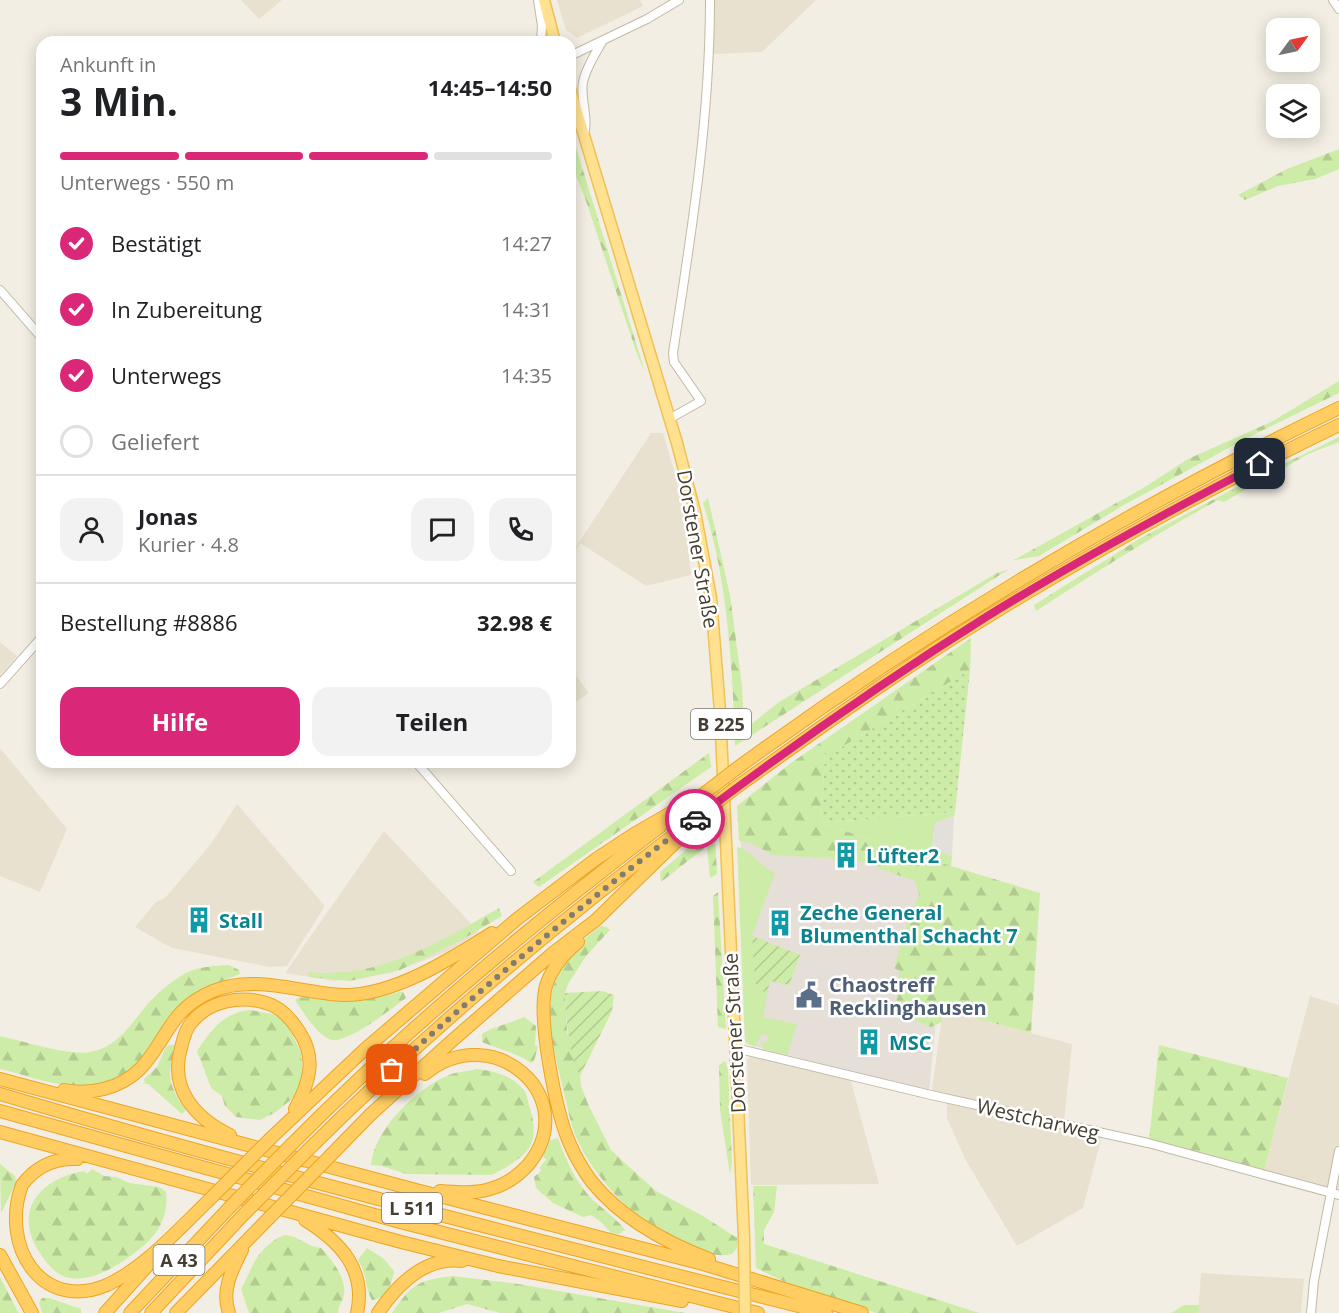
<!DOCTYPE html>
<html lang="de">
<meta charset="utf-8">
<style>
:root{--surface:#fff;--page:#f2f2f2;--text:#202124;--muted:#757577;--line:#e0e0e0;--accent:#db2777}
body{margin:0;font-family:"Open Sans",sans-serif;background:var(--page);color:var(--text);height:100vh;display:flex;flex-direction:column;font-size:22px;white-space:nowrap}
*{box-sizing:border-box;margin:0}
p{font-size:20px;color:var(--muted)}
.icon{flex:none;width:33px;height:33px;fill:none;stroke:currentColor;stroke-width:2;stroke-linecap:round;stroke-linejoin:round}
.map{position:relative;flex:1;overflow:hidden}
.side{position:absolute;left:36px;top:36px;width:540px;height:732px;display:flex;flex-direction:column;background:var(--surface);border-radius:18px;box-shadow:0 3px 15px #0003}
.side>*{flex:none}
.needle{width:39px;rotate:57deg}
.buttons{position:absolute;left:1266px;top:18px;display:grid;gap:12px}
.buttons a{display:grid;place-items:center;width:54px;height:54px;border-radius:12px;background:var(--surface);box-shadow:0 3px 15px #0003;font-size:30px}
.pin{position:absolute;display:grid;place-items:center;width:51px;height:51px;color:#fff;margin:-26px;border-radius:12px;box-shadow:0 3px 9px #0006}
.courier{position:absolute;display:grid;place-items:center;width:60px;height:60px;margin:-30px;border:4px solid #db2777;border-radius:50%;background:#fff;color:#222;box-shadow:0 2px 8px #0007}
.headline em{font-style:normal;font-weight:700}
.headline div{display:flex;flex-direction:column-reverse}
.headline{display:flex;align-items:center;justify-content:space-between;height:102px;padding:0 24px}
h1{font-size:39px;font-weight:700;line-height:45px}
.bar{display:grid;grid-template-columns:repeat(4,1fr);gap:9px 6px;align-content:center;height:72px;padding:0 24px}
.bar i{height:8px;border-radius:4px;background:var(--line)}
.bar .current{background:var(--accent)}
.bar p{grid-column:span 4}
.line{display:flex;align-items:center;gap:15px;padding:0 24px;border-top:2px solid var(--line)}
.line div{flex:1}
.round{display:grid;place-items:center;flex:none;width:63px;height:63px;border-radius:18px;background:var(--page)}
ol{padding:0 24px;list-style:none}
li{display:flex;align-items:center;gap:18px;height:66px}
li p{margin-inline-start:auto}
li .icon{padding:6px;border-radius:50%;background:var(--accent);color:#fff;stroke-width:4}
li:last-child{color:var(--muted)}
li i{width:33px;height:33px;border:3px solid var(--line);border-radius:50%}
.primary-button{display:flex;gap:12px;margin-top:auto;padding:12px 24px}
.primary-button a{flex:1;height:69px;border-radius:18px;background:var(--accent);color:#fff;font-size:24px;font-weight:700;line-height:69px;text-align:center}
.primary-button a+a{background:var(--page);color:var(--text)}
.map>svg:first-child{display:block}
.residential{fill:#e8e1d0}
.industrial{fill:#e5dfd8}
.grass{fill:#cceca7}
.forest{fill:url(#forest-firs)}
.park{fill:url(#park-dots)}
.garden{fill:url(#garden-furrows)}
.parking{fill:#e3e0dc}
.lines{fill:none;stroke-linecap:round;stroke-linejoin:round}
.minor-casing{stroke:#c2b9a7;stroke-width:10}
.major-casing{stroke:#eec256;stroke-width:13}
.highway-casing{stroke:#eba525;stroke-width:14}
.minor{stroke:#fff;stroke-width:8}
.major{stroke:#ffe190;stroke-width:10}
.highway{stroke:#ffcd62;stroke-width:12}
.major-bridge-casing{stroke:#eec256;stroke-width:13;stroke-linecap:butt}
.highway-bridge-casing{stroke:#eba525;stroke-width:14;stroke-linecap:butt}
.major-bridge{stroke:#ffe190;stroke-width:10}
.highway-bridge{stroke:#ffcd62;stroke-width:12}
.done{stroke:#827c70;stroke-width:6;stroke-dasharray:0 10.8}
.route{stroke:#db2777;stroke-width:8}
.labels{text-anchor:middle;dominant-baseline:central;stroke-width:5;stroke-linejoin:round;paint-order:stroke}
.shield{fill:#fff;stroke:#7d7870;stroke-width:1.5}
.shield-label{font-size:18px;font-weight:bold;fill:#453e32}
.street-label{font-size:20px;fill:#453e32;stroke:#fff}
.culture-label{font-size:20px;font-weight:bold;fill:#0d838f;stroke:#fff;text-anchor:start}
.service-label{font-size:20px;font-weight:bold;fill:#4e5e75;stroke:#fff;text-anchor:start}
</style>
<div class="map">
<svg width="1339" height="1313" viewBox="0 0 1339 1313">
<defs>
<pattern id="forest-firs" width="22" height="20" patternUnits="userSpaceOnUse" patternTransform="scale(1.5)"><rect width="22" height="20" fill="#cceca7"/><path d="M5 1l3.5 6h-7zM16 11l3.5 6h-7z" fill="#b1cb90"/></pattern>
<pattern id="park-dots" width="8" height="8" patternUnits="userSpaceOnUse" patternTransform="scale(1.5)"><rect width="8" height="8" fill="#cceca7"/><path d="M2 2h.1M6 6h.1" fill="none" stroke="#b1cb90" stroke-width="1.8" stroke-linecap="round"/></pattern>
<pattern id="garden-furrows" width="10" height="10" patternUnits="userSpaceOnUse" patternTransform="scale(1.5)"><rect width="10" height="10" fill="#cceca7"/><path d="M-1 1l2-2M0 10L10 0M9 11l2-2" fill="none" stroke="#b1cb90"/></pattern>
</defs>
<rect width="100%" height="100%" fill="#f3eee3"/>
<!-- residential -->
<path class="residential" d="M 241,0 L 282,0 L 259,19 Z
M 557,0 L 640,0 L 643,6 L 577,38 L 566,30 Z
M 714,0 L 816,0 L 762,52 L 713,54 Z
M 651,433 L 663,433 L 674,470 L 684,514 L 691,575 L 646,586 L 580,543 L 570,558 L 570,556 Z
M 0,642 L 17,656 L 0,675 Z
M 570,668 L 589,693 L 574,703 L 570,698 Z
M 0,748 L 67,829 L 40,892 L 0,876 Z
M 237,804 L 325,906 L 287,966 L 270,967 L 172,948 L 135,927 L 156,902 L 165,898 L 210,845 Z
M 384,831 L 479,932 L 446,952 L 391,973 L 334,981 L 285,973 Z
M 1310,996 L 1339,1005 L 1339,1192 L 1264,1171 Z
M 943,1010 L 1072,1044 L 1064,1123 L 1103,1132 L 1083,1208 L 1017,1246 L 965,1159 L 947,1118 L 947,1100 L 931,1096 Z
M 752,1056 L 850,1078 L 879,1184 L 751,1185 L 747,1060 Z
M 1201,1273 L 1304,1279 L 1301,1313 L 1198,1313 Z"/>
<!-- industrial -->
<path class="industrial" d="M 740,817 L 951,866 L 929,1092 L 747,1044 Z"/>
<!-- grass -->
<path class="grass" d="M 955,812 L 954,816 L 935,823 L 932,847 L 952,856 L 951,866 L 821,823 Z
M 737,847 C 749,849 761,867 775,873 L 752,936 L 755,983 L 767,995 L 763,1017 L 797,1024 L 787,1055 L 763,1049 L 762,1042 L 767,1042 L 768,1036 L 762,1034 L 755,1047 L 745,1042 Z
M 1184,1305 L 1199,1305 L 1198,1313 L 1171,1313 Z"/>
<!-- forest -->
<path class="forest" d="M 570,128 L 645,372 L 637,354 L 585,198 L 570,161 Z
M 1339,149 L 1339,169 L 1315,179 L 1278,186 L 1245,200 L 1238,195 L 1287,169 Z
M 1339,381 L 1339,393 L 1247,438 L 1124,505 L 1039,556 L 1014,560 L 1145,487 L 1188,459 L 1273,421 Z
M 1339,437 L 1339,442 L 1308,454 L 1224,502 L 1218,500 C 1156,534 1096,572 1036,611 L 1034,605 L 1139,539 L 1237,487 Z
M 708,498 L 730,595 L 742,686 L 744,730 L 779,702 L 997,573 L 1009,569 L 735,746 C 733,669 727,576 703,503 Z
M 971,638 L 970,670 L 837,750 L 825,753 L 821,823 L 951,866 L 1040,893 L 1031,1033 L 943,1010 L 942,1022 L 931,1027 L 893,1012 L 900,989 L 896,985 L 900,971 L 894,968 L 907,923 L 919,895 L 915,881 L 856,860 L 773,855 L 755,845 L 739,841 L 737,806 L 791,763 Z
M 709,753 L 711,767 L 539,887 L 533,882 Z
M 710,833 L 715,834 L 717,874 L 710,878 L 707,846 L 661,882 L 660,872 L 699,839 L 705,838 L 707,843 L 706,838 Z
M 718,892 L 726,1029 L 718,1027 L 713,896 Z
M 499,908 L 502,916 L 463,939 L 400,970 L 350,981 L 310,977 L 307,972 C 382,979 437,943 499,908 Z
M 601,926 L 607,927 L 610,930 L 586,956 L 568,984 L 565,993 L 567,1032 L 577,1069 L 580,1076 L 581,1086 L 588,1104 L 611,1150 L 627,1165 L 656,1191 L 703,1216 L 737,1238 L 737,1248 L 732,1254 C 711,1259 692,1247 673,1236 C 652,1224 627,1210 611,1190 C 598,1175 584,1156 576,1137 C 570,1122 568,1108 564,1093 C 556,1058 543,1016 555,981 C 563,959 582,939 601,926 Z
M 229,965 L 239,970 L 240,974 C 217,983 194,992 175,1009 C 165,1019 160,1032 153,1044 C 135,1074 102,1089 67,1085 C 45,1083 22,1074 0,1069 L 0,1036 C 23,1041 68,1056 90,1052 C 118,1047 130,1025 146,1006 C 155,995 175,978 188,972 C 201,966 216,966 229,965 Z
M 399,992 L 403,992 L 406,998 C 392,1008 344,1047 329,1039 C 315,1032 304,1013 295,1000 L 299,997 C 333,1000 366,1002 399,992 Z
M 250,1010 L 272,1014 L 285,1021 L 301,1052 L 303,1080 L 299,1091 L 294,1097 L 276,1112 L 260,1120 L 236,1117 L 225,1106 L 222,1096 L 211,1088 L 197,1051 C 212,1029 223,1013 250,1010 Z
M 524,1017 L 536,1026 L 535,1045 L 538,1047 L 534,1061 L 531,1063 C 521,1055 496,1048 482,1042 L 482,1034 C 496,1025 510,1024 524,1017 Z
M 169,1045 L 175,1045 C 174,1052 172,1058 171,1065 C 167,1082 176,1097 186,1110 L 182,1114 L 148,1084 L 145,1084 L 144,1079 L 157,1067 L 166,1047 Z
M 1159,1045 L 1288,1078 L 1264,1171 L 1149,1141 Z
M 725,1061 L 728,1068 L 732,1163 L 730,1174 L 720,1110 L 719,1065 Z
M 476,1069 C 493,1071 511,1075 522,1088 C 527,1092 527,1099 529,1105 C 534,1121 538,1139 525,1153 C 516,1162 502,1170 491,1175 L 406,1174 L 382,1166 L 371,1165 C 374,1129 417,1088 449,1075 C 458,1071 467,1072 476,1069 Z
M 558,1138 C 566,1160 576,1184 594,1201 C 601,1207 621,1223 625,1230 L 619,1234 L 611,1233 L 601,1222 L 591,1215 L 583,1217 L 553,1203 L 536,1188 L 534,1177 L 541,1171 L 540,1167 L 546,1160 L 543,1156 L 547,1141 Z
M 0,1164 L 15,1176 L 16,1183 L 1,1213 Z
M 92,1169 L 104,1176 L 116,1177 L 129,1183 L 159,1187 L 166,1192 C 169,1218 157,1236 137,1251 C 120,1264 94,1282 70,1278 C 57,1276 49,1266 42,1256 C 11,1213 38,1179 84,1171 L 87,1174 Z
M 753,1186 L 777,1186 L 774,1212 L 764,1230 L 764,1244 L 979,1313 L 876,1313 L 783,1281 L 756,1268 Z
M 285,1235 C 299,1236 307,1247 321,1248 C 331,1259 347,1278 344,1295 C 343,1301 338,1306 338,1313 L 249,1313 L 241,1289 C 254,1265 257,1246 285,1235 Z
M 367,1248 L 383,1258 L 394,1271 C 392,1284 386,1299 372,1300 C 364,1287 368,1275 358,1260 Z
M 453,1276 L 518,1284 L 685,1313 L 500,1313 L 467,1304 L 439,1313 L 392,1313 C 412,1284 418,1280 453,1276 Z
M 0,1277 L 17,1310 L 19,1313 L 0,1313 Z
M 42,1298 L 49,1298 L 81,1309 L 81,1313 L 42,1313 L 39,1303 Z"/>
<!-- park -->
<path class="park" d="M 970,670 L 955,812 L 821,823 L 825,753 L 837,750 Z"/>
<!-- garden -->
<path class="garden" d="M 752,936 L 800,955 L 789,985 L 770,981 L 767,995 L 755,983 Z
M 602,991 L 614,995 L 612,1011 L 580,1076 C 568,1054 566,1017 565,993 Z"/>
<!-- parking -->
<path class="parking" d="M 954,816 L 952,856 L 932,848 L 935,823 Z
M 808,968 L 820,971 L 817,984 L 805,981 Z"/>
<g class="lines">
<!-- minor casing -->
<g class="minor-casing">
<path id="minor" d="M 538,0 L 542,26 L 541,42
M 1333,0 L 1339,9
M 570,56 L 647,19 L 679,0
M 584,135 C 589,117 580,99 583,82 C 586,68 595,54 602,42
M 0,290 L 42,338
M 669,419 L 701,401 L 674,362 L 673,353 C 691,236 710,119 710,0
M 0,684 L 42,637
M 416,762 L 511,871
M 735,1048 L 931,1095 L 1148,1143 L 1339,1195
M 1311,1313 L 1314,1281 L 1339,1151"/>
</g>
<!-- major casing -->
<g class="major-casing">
<path id="major" d="M 544,0 L 555,42
M 570,89 L 677,443 L 695,512 L 711,598 L 720,711 L 744,1237"/>
</g>
<!-- highway casing -->
<g class="highway-casing">
<path id="highway" d="M 736,769 C 925,630 1128,510 1339,408
M 738,786 C 820,728 901,669 987,617 C 1101,547 1219,483 1339,425
M 578,942 C 565,953 551,969 546,986 C 537,1018 556,1111 569,1142 C 575,1156 583,1170 592,1182 C 621,1218 667,1243 709,1259
M 425,1074 C 492,1018 584,1097 528,1165 C 518,1176 505,1185 490,1189 C 474,1194 457,1192 440,1191
M 0,1079 L 416,1190 L 703,1264 L 862,1313
M 64,1090 C 90,1095 120,1089 140,1069 C 168,1040 168,1010 213,991 C 255,974 300,993 343,995 C 393,996 451,959 492,933
M 0,1094 C 273,1175 550,1243 826,1313
M 0,1111 L 400,1222 L 758,1313
M 0,1132 L 401,1242 L 498,1266 L 682,1301
M 230,1135 C 195,1118 169,1089 181,1048 C 183,1040 185,1030 191,1023 C 208,1001 241,995 266,1003 C 281,1007 292,1020 300,1033 C 317,1059 309,1084 295,1109
M 271,1138 L 364,1050 L 517,919 L 596,859 L 634,834 L 702,795
M 292,1144 C 406,1029 532,924 661,826
M 309,1149 C 433,1026 567,914 707,810
M 331,1155 L 371,1114 L 454,1039 L 553,953 L 596,920 L 683,835
M 77,1159 C 54,1158 36,1166 22,1185 C 0,1244 40,1313 107,1285 C 144,1268 179,1229 208,1201
M 305,1220 C 339,1241 367,1269 357,1313
M 0,1255 L 32,1313
M 105,1313 L 150,1263
M 130,1313 L 229,1208
M 151,1313 L 246,1212
M 176,1313 L 268,1219
M 229,1313 C 221,1290 232,1270 242,1250
M 378,1313 C 397,1285 425,1256 462,1261"/>
</g>
<!-- minor -->
<use href="#minor" class="minor"/>
<!-- major -->
<use href="#major" class="major"/>
<!-- highway -->
<use href="#highway" class="highway"/>
<!-- major-bridge casing -->
<g class="major-bridge-casing">
<path id="major-bridge" d="M 744,1237 L 745,1313"/>
</g>
<!-- highway-bridge casing -->
<g class="highway-bridge-casing">
<path id="highway-bridge" d="M 702,795 L 736,769
M 707,810 L 738,786
M 208,1201 L 271,1138
M 229,1208 L 292,1144
M 246,1212 L 309,1149
M 268,1219 L 331,1155"/>
</g>
<!-- major-bridge -->
<use href="#major-bridge" class="major-bridge"/>
<!-- highway-bridge -->
<use href="#highway-bridge" class="highway-bridge"/>
</g>
<g class="lines">
<!-- done -->
<path class="done" d="M 392,1070 C 489,981 590,898 695,819"/>
<!-- route -->
<path class="route" d="M 695,819 C 789,748 886,680 986,617 C 1075,562 1167,512 1260,464"/>
</g>
<!-- icons -->
<defs>
<g id="building-bare" transform="scale(2.07)"><path d="M-4-6H4V6H1V3H-1V6H-4ZM-2.5-4.3h1.7v1.8h-1.7ZM.8-4.3h1.7v1.8H.8ZM-2.5-1h1.7V.8h-1.7ZM.8-1h1.7V.8H.8Z" fill="#0f9aa8" stroke="#fff" stroke-width="2.5" paint-order="stroke"/></g>
<g id="civic-bare" transform="scale(2.07)"><path d="M-.6-6.5H3V-4.5H.6V-3L4-1V1h2V6H-6V1h2V-1L-.6-3ZM-1.2 2.5V6h2.4V2.5Z" fill="#5c6f8a" stroke="#fff" stroke-width="2.5" paint-order="stroke"/></g>
</defs>
<g fill-rule="evenodd">
<use href="#building-bare" x="846" y="855"/>
<use href="#building-bare" x="199" y="920"/>
<use href="#building-bare" x="780" y="923"/>
<use href="#civic-bare" x="809" y="995"/>
<use href="#building-bare" x="869" y="1042"/>
</g>
<g class="labels">
<!-- shield labels -->
<g class="shield">
<rect x="691" y="709" width="60" height="30" rx="4.5"/>
<rect x="382" y="1193" width="60" height="30" rx="4.5"/>
<rect x="153.5" y="1245" width="51" height="30" rx="4.5"/>
</g>
<g class="shield-label">
<text x="721" y="724">B 225</text>
<text x="412" y="1208">L 511</text>
<text x="179" y="1260">A 43</text>
</g>
<!-- street labels -->
<g class="street-label">
<text transform="translate(698 549) rotate(80)">Dorstener Straße</text>
<text transform="translate(734 1033) rotate(-93)">Dorstener Straße</text>
<text transform="translate(1038 1119) rotate(13)">Westcharweg</text>
</g>
<!-- culture labels -->
<g class="culture-label">
<text x="866" y="855">Lüfter2</text>
<text x="800" y="912">Zeche General<tspan x="800" dy="23">Blumenthal Schacht 7</tspan></text>
<text x="219" y="920">Stall</text>
<text x="889" y="1042">MSC</text>
</g>
<!-- service labels -->
<g class="service-label">
<text x="829" y="984">Chaostreff<tspan x="829" dy="23">Recklinghausen</tspan></text>
</g>
</g>
</svg>
<div class="buttons">
<a><svg class="needle" viewBox="-14 -14 28 28"><path d="M0-13l5 13h-10z" fill="#e53935"/><path d="M0 13l5-13h-10z" fill="#757577"/></svg></a>
<a><svg class="icon" aria-label="layers" viewBox="0 0 24 24"><path d="M12 4l9 5-9 5-9-5zM3 14l9 5 9-5"/></svg></a>
</div>
<div class="pin" style="left:392px;top:1070px;background:#ea580c"><svg class="icon" aria-label="bag" viewBox="0 0 24 24"><path d="M5 8h14l-1 12H6zM9 8a3 3 0 0 1 6 0"/></svg></div>
<div class="pin" style="left:1260px;top:464px;background:#1f2937"><svg class="icon" aria-label="home" viewBox="0 0 24 24"><path d="M3 11l9-7 9 7M6 9v11h12V9"/></svg></div>
<div class="courier" style="left:695px;top:819px"><svg class="icon" aria-label="car" viewBox="0 0 24 24"><path d="M5 17H2v-5l4-1 3-4h7l3 4 3 1v5h-3M9 17h6M6 11h13"/><circle cx="7" cy="17" r="2"/><circle cx="17" cy="17" r="2"/></svg></div>
<section class="side">
<div class="headline"><div><h1>3 Min.</h1><p>Ankunft in</p></div><em>14:45–14:50</em></div>
<div class="bar"><i class="current"></i><i class="current"></i><i class="current"></i><i></i><p>Unterwegs · 550 m</p></div>
<ol>
<li><svg class="icon" aria-label="check" viewBox="0 0 24 24"><path d="M5 12l5 5 9-10"/></svg>Bestätigt<p>14:27</p></li>
<li><svg class="icon" aria-label="check" viewBox="0 0 24 24"><path d="M5 12l5 5 9-10"/></svg>In Zubereitung<p>14:31</p></li>
<li><svg class="icon" aria-label="check" viewBox="0 0 24 24"><path d="M5 12l5 5 9-10"/></svg>Unterwegs<p>14:35</p></li>
<li><i></i>Geliefert</li>
</ol>
<div class="line" style="height:108px"><a class="round"><svg class="icon" aria-label="person" viewBox="0 0 24 24"><circle cx="12" cy="8" r="4"/><path d="M4 21q1-7 8-7t8 7"/></svg></a><div><b>Jonas</b><p>Kurier · 4.8</p></div><a class="round"><svg class="icon" aria-label="chat" viewBox="0 0 24 24"><path d="M4 5h16v11H9l-5 4z"/></svg></a><a class="round"><svg class="icon" aria-label="phone" viewBox="0 0 24 24"><path d="M5 4h4l2 5-3 2q2 4 5 5l2-3 5 2v4C11 20 4 13 5 4z"/></svg></a></div>
<div class="line" style="height:78px"><div>Bestellung #8886</div><b>32.98 €</b></div>
<div class="primary-button"><a>Hilfe</a><a>Teilen</a></div>
</section>
</div>
